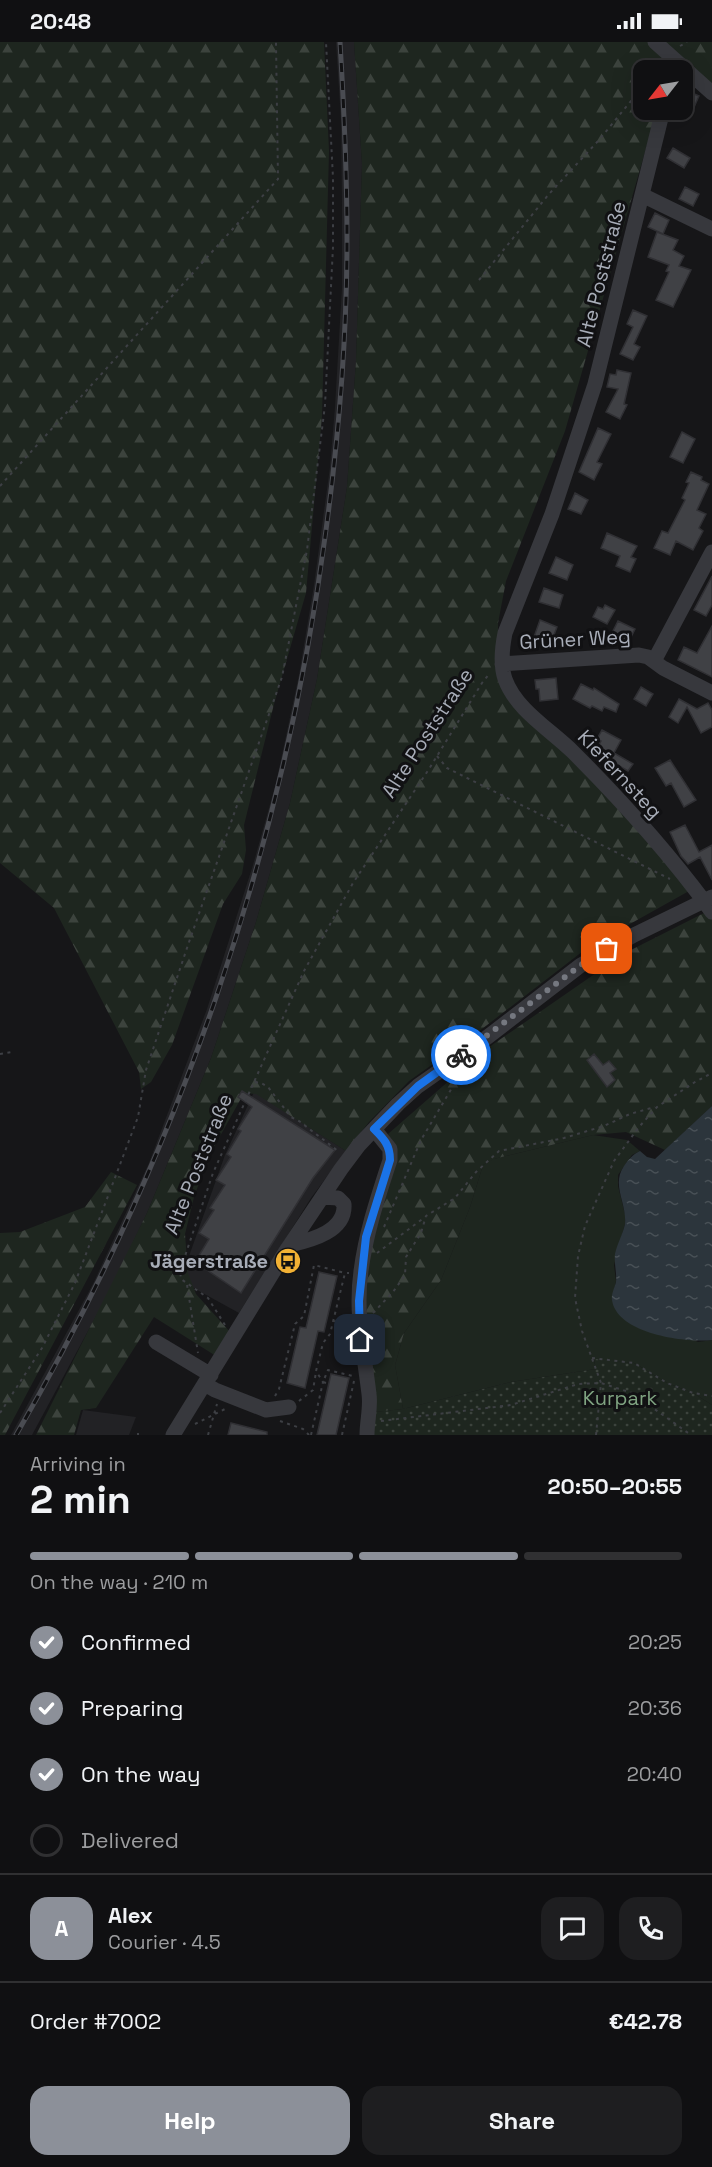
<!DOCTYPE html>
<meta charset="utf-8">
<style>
:root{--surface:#101012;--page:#1e1e20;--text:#f1f3f6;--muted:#9c9d9f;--line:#303032;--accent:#8c9099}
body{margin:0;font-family:"Space Grotesk",sans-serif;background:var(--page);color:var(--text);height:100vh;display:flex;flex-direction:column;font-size:22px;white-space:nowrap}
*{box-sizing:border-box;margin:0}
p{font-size:20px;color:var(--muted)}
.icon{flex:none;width:33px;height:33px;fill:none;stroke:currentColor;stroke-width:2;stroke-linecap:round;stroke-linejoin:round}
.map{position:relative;height:1393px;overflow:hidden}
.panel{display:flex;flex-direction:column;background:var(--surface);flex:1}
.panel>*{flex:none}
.needle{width:39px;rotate:239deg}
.buttons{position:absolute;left:633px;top:18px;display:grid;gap:12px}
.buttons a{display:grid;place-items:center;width:60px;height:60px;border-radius:12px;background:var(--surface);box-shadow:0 6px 24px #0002,0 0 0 2px var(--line);font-size:30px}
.pin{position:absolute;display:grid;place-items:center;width:51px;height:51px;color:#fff;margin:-26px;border-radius:12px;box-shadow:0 3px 9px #0006}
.courier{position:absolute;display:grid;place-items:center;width:60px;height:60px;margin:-30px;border:4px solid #1a73e8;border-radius:50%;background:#fff;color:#222;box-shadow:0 2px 8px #0007}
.head em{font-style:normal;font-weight:700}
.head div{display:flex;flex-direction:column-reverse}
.head{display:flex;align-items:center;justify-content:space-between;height:102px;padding:0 30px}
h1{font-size:39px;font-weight:700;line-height:45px}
.bar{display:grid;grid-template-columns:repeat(4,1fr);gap:9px 6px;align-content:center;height:72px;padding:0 30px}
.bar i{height:8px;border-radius:4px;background:var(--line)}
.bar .current{background:var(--accent)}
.bar p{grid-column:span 4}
.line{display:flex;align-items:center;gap:15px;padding:0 30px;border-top:2px solid var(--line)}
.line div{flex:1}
.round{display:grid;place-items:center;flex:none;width:63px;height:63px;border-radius:18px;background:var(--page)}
ol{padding:0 30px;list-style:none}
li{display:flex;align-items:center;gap:18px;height:66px}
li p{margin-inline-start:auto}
li .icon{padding:6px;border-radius:50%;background:var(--accent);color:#fff;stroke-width:4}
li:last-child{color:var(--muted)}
li i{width:33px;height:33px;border:3px solid var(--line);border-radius:50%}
.cta{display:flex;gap:12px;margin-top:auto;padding:12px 30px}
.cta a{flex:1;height:69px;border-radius:18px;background:var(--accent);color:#fff;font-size:24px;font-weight:700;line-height:69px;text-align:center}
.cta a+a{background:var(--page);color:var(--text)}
.status{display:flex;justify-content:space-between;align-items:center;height:42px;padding:0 30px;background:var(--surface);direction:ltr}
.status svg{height:16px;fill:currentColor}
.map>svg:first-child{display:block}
.built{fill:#222225}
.green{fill:#1e261f}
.forest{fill:url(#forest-firs)}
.park{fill:url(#park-dots)}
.water{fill:url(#water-ripples)}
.building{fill:#404145;stroke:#303034;stroke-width:1.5}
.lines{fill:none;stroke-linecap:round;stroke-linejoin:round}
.path{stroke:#3d3f44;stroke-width:2;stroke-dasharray:3 4.5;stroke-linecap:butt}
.minor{stroke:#37383d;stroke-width:15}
.rail-casing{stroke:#4a4c52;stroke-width:5}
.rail{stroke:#111113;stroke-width:3;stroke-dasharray:9;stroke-linecap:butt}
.done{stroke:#757880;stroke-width:6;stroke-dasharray:0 10.8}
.route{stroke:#1a73e8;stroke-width:8}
.labels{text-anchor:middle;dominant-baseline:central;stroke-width:6;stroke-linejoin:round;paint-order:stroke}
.street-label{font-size:20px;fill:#a8adb8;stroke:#111113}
.poi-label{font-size:20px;font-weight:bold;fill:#a8adb8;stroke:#111113;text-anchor:end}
.park-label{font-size:20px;fill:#7fa381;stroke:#111113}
</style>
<div class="status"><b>20:48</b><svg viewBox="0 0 49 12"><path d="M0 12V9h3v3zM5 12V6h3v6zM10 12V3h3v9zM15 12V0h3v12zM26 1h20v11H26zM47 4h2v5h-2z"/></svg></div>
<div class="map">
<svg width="712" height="1393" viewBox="0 0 712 1393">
<defs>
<pattern id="forest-firs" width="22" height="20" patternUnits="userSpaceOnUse" patternTransform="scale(1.5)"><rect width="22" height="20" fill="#1e261f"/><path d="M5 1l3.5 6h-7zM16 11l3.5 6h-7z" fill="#3c433d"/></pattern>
<pattern id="park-dots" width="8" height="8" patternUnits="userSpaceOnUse" patternTransform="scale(1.5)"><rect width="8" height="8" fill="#1e261f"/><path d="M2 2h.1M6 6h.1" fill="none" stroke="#3c433d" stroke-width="1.8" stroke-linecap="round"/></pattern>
<pattern id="water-ripples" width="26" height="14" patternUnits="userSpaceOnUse" patternTransform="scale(1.5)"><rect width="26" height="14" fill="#2c353c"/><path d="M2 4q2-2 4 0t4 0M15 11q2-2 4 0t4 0" fill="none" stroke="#485056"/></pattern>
</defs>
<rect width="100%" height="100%" fill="#161618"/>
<!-- built -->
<path class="built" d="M 336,0 L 354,0 L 362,122 L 356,319 L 347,445 L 317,637 L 290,761 L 256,880 L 211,1016 L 147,1171 L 109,1250 L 32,1393 L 11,1393 L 93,1242 L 149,1121 L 207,967 L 253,823 L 276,741 L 299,633 L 314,543 L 330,425 L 335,365 L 342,246 L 342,164 L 341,78 Z
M 254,1050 L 346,1109 L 311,1156 L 239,1271 L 190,1244 L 183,1231 L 225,1113 Z
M 83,1368 L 136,1375 L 129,1393 L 76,1393 Z"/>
<!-- green -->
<path class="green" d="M 593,1093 L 627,1098 L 640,1109 L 632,1113 L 618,1133 L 618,1144 L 625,1172 L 625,1182 L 614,1223 L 616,1239 L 612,1258 L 698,1300 L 712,1298 L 712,1363 L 693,1351 L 667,1341 L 634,1321 L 594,1318 L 596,1327 L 511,1340 L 403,1367 L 395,1323 L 404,1291 L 441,1238 L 470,1165 L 483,1123 L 493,1117 Z"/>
<!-- forest -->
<path class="forest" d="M 0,0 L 324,0 L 329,109 L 322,374 L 306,551 L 274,662 L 244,783 L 246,808 L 242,832 L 223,862 L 172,1003 L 151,1040 L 141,1047 L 139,1030 L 54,866 L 0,821 Z
M 354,0 L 712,0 L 712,53 L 673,19 L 670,28 L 644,28 L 644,68 L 657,68 L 565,389 L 506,539 L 498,581 L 498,594 L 504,636 L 571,708 L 689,849 L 587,906 L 478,990 L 409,1039 L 369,1080 L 346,1109 L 256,1052 L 244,1051 L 209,1114 L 194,1155 L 185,1192 L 188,1231 L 196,1252 L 230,1290 L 216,1314 L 154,1275 L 96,1366 L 81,1368 L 74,1393 L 36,1393 L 147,1171 L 211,1016 L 256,880 L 290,761 L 317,637 L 347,445 L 356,319 L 362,122 Z
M 710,868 L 712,871 L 712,1064 L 665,1108 L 626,1090 L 593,1093 L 494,1117 L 483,1123 L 470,1165 L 441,1238 L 404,1291 L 395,1323 L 403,1367 L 375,1370 L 365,1266 L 367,1235 L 371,1202 L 394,1104 L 388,1092 L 482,1010 L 625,911 Z
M 111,1130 L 137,1143 L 5,1393 L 0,1393 L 0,1191 L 20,1190 L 85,1165 Z"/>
<!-- park -->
<path class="park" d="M 594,1317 L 634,1321 L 667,1341 L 693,1351 L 712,1363 L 712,1393 L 372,1393 L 375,1370 L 403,1367 L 511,1340 L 596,1327 Z"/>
<!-- water -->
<path class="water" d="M 712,1064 L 712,1298 C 686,1301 617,1292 612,1258 C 611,1252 615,1245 616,1240 C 617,1231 614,1222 615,1212 C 617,1202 623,1192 625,1182 C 627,1161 611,1143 624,1124 C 629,1117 632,1113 640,1109 L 647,1115 L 655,1117 Z"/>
<!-- building -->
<path class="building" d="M 682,47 L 699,54 L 691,72 L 682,68 Z
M 673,106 L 690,116 L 684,126 L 667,116 Z
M 685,145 L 699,152 L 693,164 L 679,157 Z
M 655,171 L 669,178 L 663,192 L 648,185 Z
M 657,190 L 678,198 L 673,208 L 684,214 L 679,224 L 691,228 L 673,265 L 656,258 L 669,230 L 666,229 L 669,223 L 648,215 Z
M 633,268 L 647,274 L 634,302 L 640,305 L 633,318 L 620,312 L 633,285 L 627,282 Z
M 617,328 L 631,331 L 624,362 L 627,363 L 620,377 L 606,370 L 618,347 L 607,345 L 610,332 L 616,333 Z
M 598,386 L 611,392 L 597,420 L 602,422 L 594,438 L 579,430 Z
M 682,390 L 695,397 L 683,421 L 670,415 Z
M 691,430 L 702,435 L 701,438 L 709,442 L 697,468 L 706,472 L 699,486 L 703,489 L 693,508 L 676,499 L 670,513 L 654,506 L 662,489 L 668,491 L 685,458 L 682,456 L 689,441 L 686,440 Z
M 575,451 L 588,458 L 581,472 L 568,467 Z
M 607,491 L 637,504 L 631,515 L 636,517 L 630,530 L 616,524 L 620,514 L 601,506 Z
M 556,515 L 573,523 L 567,538 L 549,531 Z
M 712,534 L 712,563 L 706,574 L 694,568 Z
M 544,546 L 563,553 L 559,566 L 539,560 Z
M 605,563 L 615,568 L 607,582 L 593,575 L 598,565 L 603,567 Z
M 540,578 L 557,585 L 551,601 L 534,595 Z
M 618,579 L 635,587 L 628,601 L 611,593 Z
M 712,584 L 712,635 L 678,618 L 684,605 L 697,611 Z
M 556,636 L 558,657 L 540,659 L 539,647 L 536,647 L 535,638 Z
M 581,642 L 593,648 L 594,646 L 619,662 L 616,670 L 604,665 L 602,669 L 592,664 L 590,666 L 573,657 Z
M 641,645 L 653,652 L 646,664 L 634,657 Z
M 679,657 L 697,667 L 708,661 L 712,668 L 712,685 L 701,691 L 687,665 L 678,681 L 669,675 Z
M 602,688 L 621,698 L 614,711 L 633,722 L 628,729 L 595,710 L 601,699 L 597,697 Z
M 670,718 L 696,758 L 684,765 L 671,741 L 666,744 L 655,726 Z
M 685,783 L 699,810 L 712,803 L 712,838 L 700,815 L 688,822 L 681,814 L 670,790 Z
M 594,1012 L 603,1023 L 609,1019 L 616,1027 L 610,1031 L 615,1038 L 607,1045 L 587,1018 Z
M 242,1049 L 335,1108 L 313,1136 L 241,1251 L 195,1220 L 209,1197 L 199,1191 L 214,1168 L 210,1166 L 225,1143 L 216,1138 L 231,1115 L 227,1112 L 241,1089 L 238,1087 L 252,1065 L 238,1055 Z
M 319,1230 L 337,1234 L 324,1290 L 318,1289 L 305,1346 L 287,1341 L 300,1285 L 306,1286 Z
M 331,1332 L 349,1336 L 336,1393 L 317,1393 Z
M 231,1381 L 267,1390 L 267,1393 L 228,1393 Z"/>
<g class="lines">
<!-- path -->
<path class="path" d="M 680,4 L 687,0
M 479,238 L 549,152 L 599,98 L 644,43
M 0,444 L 278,137 L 276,0
M 437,714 L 447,726 L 670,837
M 0,1012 L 12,1010
M 255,1040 L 261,1041 L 268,1045 L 291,1075 L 299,1079 L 338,1109
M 384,1185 L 421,1098 L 462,1029
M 377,1211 L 425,1175
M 187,1243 L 198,1311
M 373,1271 L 393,1250 L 405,1233 L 406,1215 L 421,1191 L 426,1174 L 455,1156 L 476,1130 L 499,1109 L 564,1096 L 604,1084 L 630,1072 L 655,1065
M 333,1279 L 348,1281
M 225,1283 L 208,1256 L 181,1237 L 180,1229 L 213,1131 L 304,929 L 353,841 L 429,727 L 482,641 L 490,631
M 592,1316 L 634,1321 L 667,1341 L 693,1351 L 712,1354
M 326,1341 L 323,1340 L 328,1328 L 353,1334
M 275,1354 L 279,1347 L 295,1282 L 304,1274 L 314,1223 L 345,1231
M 299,1359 L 313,1348 L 316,1330
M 0,1371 L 42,1306 L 75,1241 L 138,1075 L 146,1028 L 188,903 L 282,635 L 307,508 L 325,363 L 333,205 L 333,136 L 326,0
M 280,1379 L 303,1387 L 309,1393
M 381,1379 L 511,1363 L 578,1342 L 601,1341 L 632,1351 L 691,1393
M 195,1382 L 227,1366
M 138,1393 L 138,1391
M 208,1393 L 217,1362
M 311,1393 L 323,1340 L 316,1329 L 323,1301 L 330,1292 L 345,1231 L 349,1231
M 342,1393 L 354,1339
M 596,1393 L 601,1341 L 582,1289 L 575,1256 L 578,1214 L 585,1184 L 614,1119 L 639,1085 L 657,1065 L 695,1040 L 712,1031"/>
<!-- minor -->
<path class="minor" d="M 655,0 L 712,51
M 663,68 L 595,342 L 552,472 L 505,591 C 502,606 500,622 505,637 C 516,668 551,688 573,710 C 622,759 672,815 712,870
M 642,153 L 712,187
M 654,619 L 712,510
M 502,622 L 639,613 L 648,615 L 663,626 L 712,651
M 290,1203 C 312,1198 346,1189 344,1162 L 338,1156 L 322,1155
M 156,1300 L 211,1333
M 205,1342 L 215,1348 L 266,1368 L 289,1365
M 173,1393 L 286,1209 L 341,1127 L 359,1103 L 398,1062 L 418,1044 L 481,1000 L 581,923 L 634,893 L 712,855
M 367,1393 C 367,1379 371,1365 369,1352 C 364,1309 355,1272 361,1229 C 366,1190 378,1155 390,1118 L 390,1107 L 374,1087"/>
<!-- rail casing -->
<g class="rail-casing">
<path id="rail" d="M 16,1393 C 178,1114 284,807 326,488 C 339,392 347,294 347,197 C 347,131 344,66 340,0"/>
</g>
<!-- rail -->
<use href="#rail" class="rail"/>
</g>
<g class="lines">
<!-- done -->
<path class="done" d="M 461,1013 L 581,923 L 607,907"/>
<!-- route -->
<path class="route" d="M 360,1298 L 359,1259 L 366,1195 L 390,1118 C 390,1103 384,1097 374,1087 L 418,1044 L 461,1013"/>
</g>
<!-- icons -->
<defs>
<g id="bus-disc" transform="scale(1.35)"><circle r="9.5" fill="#f2b134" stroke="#111113"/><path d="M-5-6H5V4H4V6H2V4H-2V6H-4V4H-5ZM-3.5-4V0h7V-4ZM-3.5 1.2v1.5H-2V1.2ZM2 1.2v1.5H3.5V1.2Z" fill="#111"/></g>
</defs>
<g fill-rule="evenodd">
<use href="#bus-disc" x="288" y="1219"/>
</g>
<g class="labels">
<!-- street labels -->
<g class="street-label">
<text transform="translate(601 232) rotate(-76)">Alte Poststraße</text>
<text transform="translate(575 597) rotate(-3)">Grüner Weg</text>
<text transform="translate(427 691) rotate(-57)">Alte Poststraße</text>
<text transform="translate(620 732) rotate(47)">Kiefernsteg</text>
<text transform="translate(198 1122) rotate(-68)">Alte Poststraße</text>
</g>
<!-- poi labels -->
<g class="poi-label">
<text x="268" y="1219">Jägerstraße</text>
</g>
<!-- park labels -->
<g class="park-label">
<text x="620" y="1356">Kurpark</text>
</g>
</g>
</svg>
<div class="buttons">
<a><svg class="needle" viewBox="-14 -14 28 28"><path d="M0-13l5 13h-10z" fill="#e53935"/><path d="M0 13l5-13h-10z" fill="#9c9d9f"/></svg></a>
</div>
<div class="pin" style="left:607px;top:907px;background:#ea580c"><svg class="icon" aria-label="bag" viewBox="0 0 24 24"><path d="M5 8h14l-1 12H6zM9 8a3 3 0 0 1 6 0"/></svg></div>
<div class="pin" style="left:360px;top:1298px;background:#1f2937"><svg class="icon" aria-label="home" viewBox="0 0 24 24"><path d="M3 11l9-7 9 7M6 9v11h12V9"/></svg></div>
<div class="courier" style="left:461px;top:1013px"><svg class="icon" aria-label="bike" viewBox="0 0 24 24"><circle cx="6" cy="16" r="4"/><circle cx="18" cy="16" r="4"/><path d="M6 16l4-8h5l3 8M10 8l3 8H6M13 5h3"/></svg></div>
</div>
<section class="panel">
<div class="head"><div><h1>2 min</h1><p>Arriving in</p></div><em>20:50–20:55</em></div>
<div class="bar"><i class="current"></i><i class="current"></i><i class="current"></i><i></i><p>On the way · 210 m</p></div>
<ol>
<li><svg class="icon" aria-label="check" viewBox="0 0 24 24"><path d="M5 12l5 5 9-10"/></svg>Confirmed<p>20:25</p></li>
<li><svg class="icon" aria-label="check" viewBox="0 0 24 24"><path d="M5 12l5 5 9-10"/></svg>Preparing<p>20:36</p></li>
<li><svg class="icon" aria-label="check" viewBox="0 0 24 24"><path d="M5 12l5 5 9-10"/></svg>On the way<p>20:40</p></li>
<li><i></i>Delivered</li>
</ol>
<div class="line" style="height:108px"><b class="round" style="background:var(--accent);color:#fff">A</b><div><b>Alex</b><p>Courier · 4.5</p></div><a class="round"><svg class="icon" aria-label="chat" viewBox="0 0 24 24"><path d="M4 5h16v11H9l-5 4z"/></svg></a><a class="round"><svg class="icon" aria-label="phone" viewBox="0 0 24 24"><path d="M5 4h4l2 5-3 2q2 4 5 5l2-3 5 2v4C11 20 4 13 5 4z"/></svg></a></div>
<div class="line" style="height:78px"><div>Order #7002</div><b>€42.78</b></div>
<div class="cta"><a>Help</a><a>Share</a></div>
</section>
